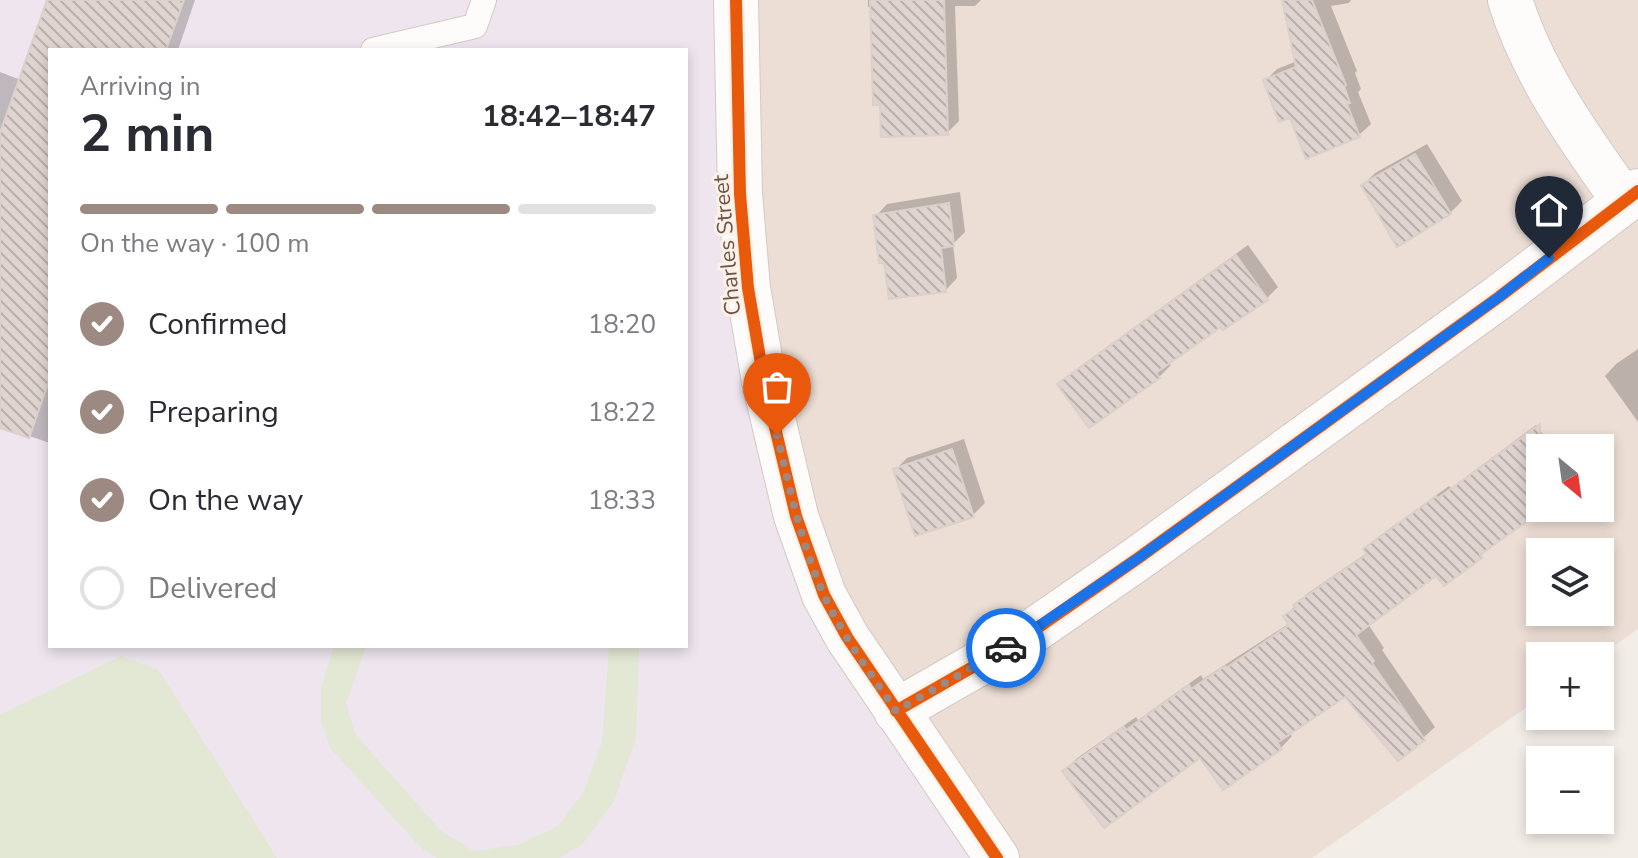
<!DOCTYPE html>
<meta charset="utf-8">
<style>
:root{--surface:#fff;--page:#f2f2f3;--text:#2b2b33;--muted:#7c7c81;--line:#e1e1e2;--accent:#9b8982}
body{margin:0;font-family:"Nunito Sans",sans-serif;background:var(--page);color:var(--text);height:100vh;display:flex;flex-direction:column;font-size:30px;white-space:nowrap}
*{box-sizing:border-box;margin:0}
p{font-size:26px;color:var(--muted)}
.icon{flex:none;width:44px;height:44px;fill:none;stroke:currentColor;stroke-width:2;stroke-linecap:round;stroke-linejoin:round}
.map{position:relative;flex:1;overflow:hidden}
.details{position:absolute;left:48px;top:48px;width:640px;height:600px;display:flex;flex-direction:column;background:var(--surface);border-radius:0px;box-shadow:0 4px 12px #0003}
.details>*{flex:none}
.needle{width:52px;rotate:151deg}
.fabs{position:absolute;left:1526px;top:434px;display:grid;gap:16px}
.fabs a{display:grid;place-items:center;width:88px;height:88px;border-radius:0px;background:var(--surface);box-shadow:0 4px 12px #0003;font-size:40px}
.pin{position:absolute;display:grid;place-items:center;width:68px;height:68px;color:#fff;margin:-82px -34px;border-radius:50% 50% 50% 0;rotate:-45deg;box-shadow:0 0 8px #0007}
.pin .icon{rotate:45deg}
.courier{position:absolute;display:grid;place-items:center;width:80px;height:80px;margin:-40px;border:6px solid #1a73e8;border-radius:50%;background:#fff;color:#222;box-shadow:0 2px 10px #0007}
.overview em{font-style:normal;font-weight:700}
.overview div{display:flex;flex-direction:column-reverse}
.overview{display:flex;align-items:center;justify-content:space-between;height:136px;padding:0 32px}
h1{font-size:52px;font-weight:700;line-height:60px}
.bar{display:grid;grid-template-columns:repeat(4,1fr);gap:12px 8px;align-content:center;height:96px;padding:0 32px}
.bar i{height:10px;border-radius:6px;background:var(--line)}
.bar .current{background:var(--accent)}
.bar p{grid-column:span 4}
ol{padding:0 32px;list-style:none}
li{display:flex;align-items:center;gap:24px;height:88px}
li p{margin-inline-start:auto}
li .icon{padding:8px;border-radius:50%;background:var(--accent);color:#fff;stroke-width:4}
li:last-child{color:var(--muted)}
li i{width:44px;height:44px;border:4px solid var(--line);border-radius:50%}
.map>svg:first-child{display:block}
.residential{fill:#ecded5;fill-rule:evenodd}
.education{fill:#eee5ee;fill-rule:evenodd}
.green{fill:#e2e8d3}
.shadow{fill:#0003}
.building{fill:url(#building-back-hatch);stroke:#dbd0ca;stroke-width:2}
.lines{fill:none;stroke-linecap:round;stroke-linejoin:round}
.lane-casing{stroke:#d2cac6;stroke-width:26}
.street-casing{stroke:#d2cac6;stroke-width:46}
.lane{stroke:#fdfcfb;stroke-width:24}
.street{stroke:#fdfcfb;stroke-width:44}
.cycleway-casing{stroke:#fcf1e7;stroke-width:17}
.cycleway{stroke:#e8590c;stroke-width:12}
.done{stroke:#9b8982;stroke-width:8;stroke-dasharray:0 14.4}
.route{stroke:#1a73e8;stroke-width:10}
.labels{text-anchor:middle;dominant-baseline:central;stroke-width:6;stroke-linejoin:round;paint-order:stroke}
.street-label{font-size:22px;fill:#6c534c;stroke:#fcf1e7}
</style>
<div class="map">
<svg width="1638" height="858" viewBox="0 0 1638 858">
<defs>
<pattern id="building-back-hatch" width="6" height="6" patternUnits="userSpaceOnUse" patternTransform="scale(2)"><rect width="6" height="6" fill="#dfd4d0"/><path d="M-1 5l2 2M0 0l6 6M5-1l2 2" fill="none" stroke="#b9afab"/></pattern>
</defs>
<rect width="100%" height="100%" fill="#f3ede7"/>
<!-- residential -->
<path class="residential" d="M 0,0 L 1638,0 L 1638,629 L 1600,656 L 1540,656 L 1540,698 L 1312,858 L 0,858 ZM 50,50 L 686,50 L 686,646 L 50,646 ZM 1540,448 L 1600,448 L 1600,508 L 1540,508 ZM 1540,552 L 1600,552 L 1600,612 L 1540,612 Z"/>
<!-- education -->
<path class="education" d="M 0,0 L 729,0 L 769,444 L 982,858 L 0,858 ZM 50,50 L 686,50 L 686,646 L 50,646 Z"/>
<!-- green -->
<path class="green" d="M 334,646 L 366,646 L 346,703 L 355,734 L 441,831 L 474,851 L 518,845 L 558,826 L 583,793 L 602,742 L 609,646 L 639,646 L 636,738 L 614,801 L 582,845 L 559,858 L 437,858 L 421,848 L 331,749 L 321,722 L 321,688 Z
M 121,656 L 158,669 L 277,858 L 0,858 L 0,715 Z"/>
<!-- shadow -->
<path class="shadow" d="M 49,0 L 195,0 L 178,50 L 50,50 L 50,443 L 0,426 L 0,72 L 21,80 Z
M 868,0 L 981,0 L 975,6 L 955,6 L 959,121 L 947,133 L 872,7 L 868,7 Z
M 1284,0 L 1351,0 L 1349,3 L 1331,6 L 1357,71 L 1355,73 L 1361,89 L 1358,92 L 1371,124 L 1359,135 L 1291,115 L 1265,81 L 1277,69 L 1297,61 Z
M 1427,144 L 1462,201 L 1450,213 L 1363,185 L 1375,173 Z
M 960,192 L 965,232 L 953,244 L 957,278 L 946,290 L 876,216 L 887,204 Z
M 1248,245 L 1278,287 L 1266,299 L 1221,324 L 1168,362 L 1171,365 L 1159,377 L 1059,384 L 1071,373 Z
M 1638,349 L 1638,422 L 1605,376 L 1616,364 Z
M 1536,425 L 1553,448 L 1540,448 L 1540,508 L 1542,508 L 1493,543 L 1481,556 L 1437,573 L 1368,624 L 1384,648 L 1382,650 L 1435,727 L 1423,738 L 1345,694 L 1289,732 L 1292,736 L 1281,748 L 1065,771 L 1076,759 L 1136,717 L 1138,720 L 1201,675 L 1203,679 L 1290,623 L 1285,616 L 1308,593 L 1368,552 L 1366,549 L 1378,537 L 1449,486 L 1451,488 Z
M 964,439 L 985,503 L 973,515 L 895,470 L 907,458 Z"/>
<!-- building -->
<path class="building" d="M 47,0 L 184,0 L 166,50 L 50,50 L 50,378 L 29,438 L 0,428 L 0,133 Z
M 870,0 L 944,0 L 948,135 L 881,137 L 880,105 L 873,105 Z
M 1282,0 L 1312,0 L 1346,85 L 1344,86 L 1350,103 L 1347,104 L 1360,137 L 1306,159 L 1290,118 L 1279,122 L 1263,80 L 1296,67 Z
M 1415,154 L 1451,214 L 1397,247 L 1361,185 Z
M 949,203 L 954,246 L 941,248 L 946,292 L 889,299 L 884,263 L 879,263 L 873,215 Z
M 1236,255 L 1268,300 L 1223,330 L 1221,327 L 1156,373 L 1160,378 L 1089,428 L 1057,384 Z
M 1540,424 L 1540,512 L 1480,555 L 1482,558 L 1444,586 L 1436,576 L 1356,635 L 1374,661 L 1372,663 L 1425,740 L 1398,761 L 1345,697 L 1277,743 L 1282,749 L 1223,790 L 1200,758 L 1104,828 L 1062,771 L 1124,727 L 1126,730 L 1189,685 L 1191,689 L 1225,666 L 1226,668 L 1289,625 L 1283,616 L 1296,608 L 1293,605 L 1367,554 L 1363,549 L 1436,496 L 1438,498 Z
M 952,449 L 974,517 L 915,536 L 893,469 Z"/>
<g class="lines">
<!-- lane casing -->
<g class="lane-casing">
<path id="lane" d="M 373,50 L 475,26 L 484,0"/>
</g>
<!-- street casing -->
<g class="street-casing">
<path id="street" d="M 736,0 L 740,194 L 748,288 L 764,381 L 796,516 L 824,595 L 847,637 L 997,858
M 1510,0 C 1533,74 1579,138 1624,201
M 896,711 L 1020,640 L 1137,559 L 1499,297 L 1638,191"/>
</g>
<!-- lane -->
<use href="#lane" class="lane"/>
<!-- street -->
<use href="#street" class="street"/>
<!-- cycleway casing -->
<g class="cycleway-casing">
<path id="cycleway" d="M 736,0 L 740,194 L 748,288 L 764,381 L 796,516 L 824,595 L 847,637 L 997,858
M 896,711 L 1020,640 L 1137,559 L 1499,297 L 1638,191"/>
</g>
<!-- cycleway -->
<use href="#cycleway" class="cycleway"/>
</g>
<g class="lines">
<!-- done -->
<path class="done" d="M 777,435 C 790,489 801,544 824,595 C 843,637 871,674 896,711 L 1006,648"/>
<!-- route -->
<path class="route" d="M 1006,648 L 1137,559 L 1499,297 L 1549,258"/>
</g>
<g class="labels">
<!-- street labels -->
<g class="street-label">
<text transform="translate(727 245) rotate(-95)">Charles Street</text>
</g>
</g>
</svg>
<div class="fabs">
<a><svg class="needle" viewBox="-14 -14 28 28"><path d="M0-13l5 13h-10z" fill="#e53935"/><path d="M0 13l5-13h-10z" fill="#7c7c81"/></svg></a>
<a><svg class="icon" aria-label="layers" viewBox="0 0 24 24"><path d="M12 4l9 5-9 5-9-5zM3 14l9 5 9-5"/></svg></a>
<a>+</a>
<a>−</a>
</div>
<div class="pin" style="left:777px;top:435px;background:#ea580c"><svg class="icon" aria-label="bag" viewBox="0 0 24 24"><path d="M5 8h14l-1 12H6zM9 8a3 3 0 0 1 6 0"/></svg></div>
<div class="pin" style="left:1549px;top:258px;background:#1f2937"><svg class="icon" aria-label="home" viewBox="0 0 24 24"><path d="M3 11l9-7 9 7M6 9v11h12V9"/></svg></div>
<div class="courier" style="left:1006px;top:648px"><svg class="icon" aria-label="car" viewBox="0 0 24 24"><path d="M5 17H2v-5l4-1 3-4h7l3 4 3 1v5h-3M9 17h6M6 11h13"/><circle cx="7" cy="17" r="2"/><circle cx="17" cy="17" r="2"/></svg></div>
<section class="details">
<div class="overview"><div><h1>2 min</h1><p>Arriving in</p></div><em>18:42–18:47</em></div>
<div class="bar"><i class="current"></i><i class="current"></i><i class="current"></i><i></i><p>On the way · 100 m</p></div>
<ol>
<li><svg class="icon" aria-label="check" viewBox="0 0 24 24"><path d="M5 12l5 5 9-10"/></svg>Confirmed<p>18:20</p></li>
<li><svg class="icon" aria-label="check" viewBox="0 0 24 24"><path d="M5 12l5 5 9-10"/></svg>Preparing<p>18:22</p></li>
<li><svg class="icon" aria-label="check" viewBox="0 0 24 24"><path d="M5 12l5 5 9-10"/></svg>On the way<p>18:33</p></li>
<li><i></i>Delivered</li>
</ol>
</section>
</div>
